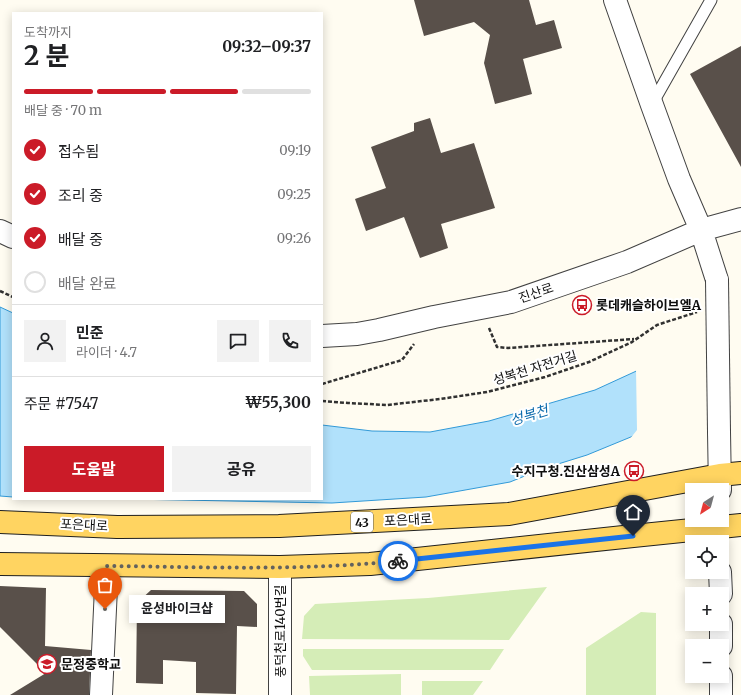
<!DOCTYPE html>
<html lang="ko">
<meta charset="utf-8">
<style>
:root{--surface:#fff;--page:#f2f2f2;--text:#202124;--muted:#757577;--line:#e0e0e0;--accent:#cb1b28}
body{margin:0;font-family:Merriweather,"Noto Sans KR",serif;background:var(--page);color:var(--text);height:100vh;display:flex;flex-direction:column;font-size:15px;white-space:nowrap}
*{box-sizing:border-box;margin:0}
p{font-size:13px;color:var(--muted)}
.icon{flex:none;width:22px;height:22px;fill:none;stroke:currentColor;stroke-width:2;stroke-linecap:round;stroke-linejoin:round}
.map{position:relative;flex:1;overflow:hidden}
.drawer{position:absolute;left:12px;top:12px;width:311px;height:488px;display:flex;flex-direction:column;background:var(--surface);border-radius:0px;box-shadow:0 2px 10px #0003}
.drawer>*{flex:none}
.needle{width:26px;rotate:216deg}
.buttons{position:absolute;left:685px;top:483px;display:grid;gap:8px}
.buttons a{display:grid;place-items:center;width:44px;height:44px;border-radius:0px;background:var(--surface);box-shadow:0 2px 10px #0003;font-size:20px}
.pin{position:absolute;display:grid;place-items:center;width:34px;height:34px;color:#fff;margin:-41px -17px;border-radius:50% 50% 50% 0;rotate:-45deg;box-shadow:0 0 4px #0007}
.pin .icon{rotate:45deg}
.courier{position:absolute;display:grid;place-items:center;width:40px;height:40px;margin:-20px;border:3px solid #1a73e8;border-radius:50%;background:#fff;color:#222;box-shadow:0 1px 5px #0007}
.bubble{position:absolute;height:28px;border-radius:0px;background:var(--surface);box-shadow:0 2px 10px #0003;font-size:13px;font-weight:700;line-height:28px;text-align:center}
.overview em{font-style:normal;font-weight:700}
.overview div{display:flex;flex-direction:column-reverse}
.overview{display:flex;align-items:center;justify-content:space-between;height:68px;padding:0 12px}
h1{font-size:26px;font-weight:700;line-height:30px}
.bar{display:grid;grid-template-columns:repeat(4,1fr);gap:6px 4px;align-content:center;height:48px;padding:0 12px}
.bar i{height:5px;border-radius:3px;background:var(--line)}
.bar .current{background:var(--accent)}
.bar p{grid-column:span 4}
.line{display:flex;align-items:center;gap:10px;padding:0 12px;border-top:1px solid var(--line)}
.line div{flex:1}
.round{display:grid;place-items:center;flex:none;width:42px;height:42px;border-radius:0px;background:var(--page)}
ol{padding:0 12px;list-style:none}
li{display:flex;align-items:center;gap:12px;height:44px}
li p{margin-inline-start:auto}
li .icon{padding:4px;border-radius:50%;background:var(--accent);color:#fff;stroke-width:4}
li:last-child{color:var(--muted)}
li i{width:22px;height:22px;border:2px solid var(--line);border-radius:50%}
.cta{display:flex;gap:8px;margin-top:auto;padding:8px 12px}
.cta a{flex:1;height:46px;border-radius:0px;background:var(--accent);color:#fff;font-size:16px;font-weight:700;line-height:46px;text-align:center}
.cta a+a{background:var(--page);color:var(--text)}
.map>svg:first-child{display:block}
.green{fill:#d5edb7}
.water{fill:#b1e1fb;stroke:#329ad8}
.pier{fill:#fffcf1}
.building{fill:#59504a}
.lines{fill:none;stroke-linecap:round;stroke-linejoin:round}
.service-casing{stroke:#424242;stroke-width:13}
.minor-casing{stroke:#424242;stroke-width:24}
.tertiary-casing{stroke:#424242;stroke-width:24}
.primary-casing{stroke:#202020;stroke-width:24}
.path{stroke:#313131;stroke-width:2.5;stroke-dasharray:4 2;stroke-linecap:butt}
.service{stroke:#fff;stroke-width:11}
.minor{stroke:#fff;stroke-width:22}
.tertiary{stroke:#fff;stroke-width:22}
.primary{stroke:#ffd461;stroke-width:22}
.tertiary-bridge-casing{stroke:#424242;stroke-width:24;stroke-linecap:butt}
.tertiary-bridge{stroke:#fff;stroke-width:22}
.done{stroke:#63625e;stroke-width:4;stroke-dasharray:0 7.2}
.route{stroke:#1a73e8;stroke-width:5}
.labels{text-anchor:middle;dominant-baseline:central;stroke-width:4;stroke-linejoin:round;paint-order:stroke}
.shield{fill:#fff;stroke:#575757;stroke-width:1}
.shield-label{font-size:12px;font-weight:bold;fill:#0f0f0f}
.street-label{font-size:13px;fill:#0f0f0f;stroke:#fff}
.poi-label{font-size:13px;font-weight:bold;fill:#0f0f0f;stroke:#fff;text-anchor:start}
.water-label{font-size:14px;font-style:italic;fill:#0d6bac;stroke:#fff}
</style>
<div class="map">
<svg width="741" height="695" viewBox="0 0 741 695">
<rect width="100%" height="100%" fill="#fffcf1"/>
<!-- green -->
<path class="green" d="M 547,587 L 509,640 L 302,639 L 304,616 L 315,604 L 428,598 Z
M 641,612 L 656,613 L 656,695 L 586,695 L 586,648 Z
M 303,649 L 504,649 L 490,670 L 312,670 L 303,656 Z
M 401,674 L 401,695 L 310,695 L 309,676 Z
M 422,681 L 483,681 L 473,695 L 422,695 Z"/>
<!-- water -->
<path class="water" d="M 0,307 L 13,313 L 13,497 L 0,496 Z
M 656,362 L 660,425 L 587,455 L 542,469 L 510,482 L 426,497 L 332,503 L 128,499 L 322,499 L 322,425 L 372,431 L 430,432 L 489,421 L 595,390 Z"/>
<!-- pier -->
<path class="pier" d="M 741,332 L 741,413 L 660,427 L 629,440 L 637,430 L 636,369 L 694,342 Z"/>
<!-- building -->
<path class="building" d="M 414,0 L 529,0 L 536,25 L 554,20 L 562,48 L 523,59 L 532,94 L 495,104 L 484,63 L 490,35 L 474,22 L 424,36 Z
M 741,46 L 741,167 L 690,74 Z
M 430,118 L 441,153 L 474,143 L 495,208 L 441,224 L 448,248 L 420,258 L 404,217 L 366,231 L 355,199 L 386,188 L 371,147 L 414,131 L 414,123 Z
M 0,586 L 46,588 L 45,646 L 91,650 L 89,695 L 10,695 L 46,673 L 0,627 Z
M 151,590 L 244,591 L 257,604 L 257,627 L 237,626 L 236,694 L 196,693 L 196,662 L 163,660 L 163,684 L 136,683 L 137,603 Z"/>
<g class="lines">
<!-- service casing -->
<g class="service-casing">
<path id="service" d="M 652,104 L 711,0"/>
</g>
<!-- minor casing -->
<g class="minor-casing">
<path id="minor" d="M 101,695 L 107,566
M 280,695 L 280,567"/>
</g>
<!-- tertiary casing -->
<g class="tertiary-casing">
<path id="tertiary" d="M 615,0 L 652,105 L 679,179 L 701,230 L 717,280
M 0,231 L 13,237
M 322,336 L 357,334 L 379,330 L 434,317 L 511,302 L 627,262 L 701,230 L 741,219
M 719,432 L 720,490
M 720,572 L 721,594
M 721,624 L 721,646
M 721,676 L 721,695"/>
</g>
<!-- primary casing -->
<g class="primary-casing">
<path id="primary" d="M 0,522 L 117,527 L 279,526 L 509,514 L 720,475 L 741,473
M 0,564 L 280,567 L 370,564 L 633,536 L 741,525"/>
</g>
<!-- path -->
<path class="path" d="M 0,291 L 13,297
M 489,328 L 497,347 L 508,348 L 634,339
M 322,384 L 402,360 L 414,344
M 322,401 L 348,403 L 387,405 L 440,399 L 487,392 L 545,377 L 589,362 L 632,342 L 657,325 L 697,312"/>
<!-- service -->
<use href="#service" class="service"/>
<!-- minor -->
<use href="#minor" class="minor"/>
<!-- tertiary -->
<use href="#tertiary" class="tertiary"/>
<!-- primary -->
<use href="#primary" class="primary"/>
<!-- tertiary-bridge casing -->
<g class="tertiary-bridge-casing">
<path id="tertiary-bridge" d="M 717,280 L 719,432"/>
</g>
<!-- tertiary-bridge -->
<use href="#tertiary-bridge" class="tertiary-bridge"/>
</g>
<g class="lines">
<!-- done -->
<path class="done" d="M 105,609 L 107,566 C 204,567 302,571 398,561"/>
<!-- route -->
<path class="route" d="M 398,561 L 633,536"/>
</g>
<!-- icons -->
<defs>
<g id="bus-ring" transform="scale(1)"><circle r="9.5" fill="#fff" stroke="#cb1b28" stroke-width="1.5"/><path d="M-5-6H5V4H4V6H2V4H-2V6H-4V4H-5ZM-3.5-4V0h7V-4ZM-3.5 1.2v1.5H-2V1.2ZM2 1.2v1.5H3.5V1.2Z" fill="#cb1b28"/></g>
<g id="school-ring" transform="scale(1)"><circle r="9.5" fill="#fff" stroke="#cb1b28" stroke-width="1.5"/><path d="M0-5L7-2L0 1L-7-2ZM-4 1L0 2.5L4 1V4Q0 6-4 4Z" fill="#cb1b28"/></g>
</defs>
<g fill-rule="evenodd">
<use href="#bus-ring" x="582" y="305"/>
<use href="#bus-ring" x="634" y="471"/>
<use href="#school-ring" x="47" y="664"/>
</g>
<g class="labels">
<!-- shield labels -->
<rect class="shield" x="351" y="512" width="22" height="20" rx="3"/>
<g class="shield-label">
<text x="362" y="522">43</text>
</g>
<!-- street labels -->
<g class="street-label">
<text transform="translate(536 293) rotate(-19)">진산로</text>
<text transform="translate(535 368) rotate(-17)">성복천 자전거길</text>
<text transform="translate(408 520) rotate(-3)">포은대로</text>
<text transform="translate(84 525) rotate(3)">포은대로</text>
<text transform="translate(280 631) rotate(-90)">풍덕천로140번길</text>
</g>
<!-- poi labels -->
<g class="poi-label">
<text x="596" y="305">롯데캐슬하이브엘A</text>
<text x="620" y="471" text-anchor="end">수지구청.진산삼성A</text>
<text x="61" y="664">문정중학교</text>
</g>
<!-- water labels -->
<g class="water-label">
<text transform="translate(529 415) rotate(-17)">성복천</text>
</g>
</g>
</svg>
<div class="buttons">
<a><svg class="needle" viewBox="-14 -14 28 28"><path d="M0-13l5 13h-10z" fill="#e53935"/><path d="M0 13l5-13h-10z" fill="#757577"/></svg></a>
<a><svg class="icon" aria-label="locate" viewBox="0 0 24 24"><circle cx="12" cy="12" r="6"/><path d="M12 2v4M12 18v4M2 12h4M18 12h4"/></svg></a>
<a>+</a>
<a>−</a>
</div>
<div class="pin" style="left:105px;top:609px;background:#ea580c"><svg class="icon" aria-label="bag" viewBox="0 0 24 24"><path d="M5 8h14l-1 12H6zM9 8a3 3 0 0 1 6 0"/></svg></div>
<div class="pin" style="left:633px;top:536px;background:#1f2937"><svg class="icon" aria-label="home" viewBox="0 0 24 24"><path d="M3 11l9-7 9 7M6 9v11h12V9"/></svg></div>
<div class="courier" style="left:398px;top:561px"><svg class="icon" aria-label="bike" viewBox="0 0 24 24"><circle cx="6" cy="16" r="4"/><circle cx="18" cy="16" r="4"/><path d="M6 16l4-8h5l3 8M10 8l3 8H6M13 5h3"/></svg></div>
<div class="bubble" style="left:129px;top:595px;width:96px">윤성바이크샵</div>
<section class="drawer">
<div class="overview"><div><h1>2 분</h1><p>도착까지</p></div><em>09:32–09:37</em></div>
<div class="bar"><i class="current"></i><i class="current"></i><i class="current"></i><i></i><p>배달 중 · 70 m</p></div>
<ol>
<li><svg class="icon" aria-label="check" viewBox="0 0 24 24"><path d="M5 12l5 5 9-10"/></svg>접수됨<p>09:19</p></li>
<li><svg class="icon" aria-label="check" viewBox="0 0 24 24"><path d="M5 12l5 5 9-10"/></svg>조리 중<p>09:25</p></li>
<li><svg class="icon" aria-label="check" viewBox="0 0 24 24"><path d="M5 12l5 5 9-10"/></svg>배달 중<p>09:26</p></li>
<li><i></i>배달 완료</li>
</ol>
<div class="line" style="height:72px"><a class="round"><svg class="icon" aria-label="person" viewBox="0 0 24 24"><circle cx="12" cy="8" r="4"/><path d="M4 21q1-7 8-7t8 7"/></svg></a><div><b>민준</b><p>라이더 · 4.7</p></div><a class="round"><svg class="icon" aria-label="chat" viewBox="0 0 24 24"><path d="M4 5h16v11H9l-5 4z"/></svg></a><a class="round"><svg class="icon" aria-label="phone" viewBox="0 0 24 24"><path d="M5 4h4l2 5-3 2q2 4 5 5l2-3 5 2v4C11 20 4 13 5 4z"/></svg></a></div>
<div class="line" style="height:52px"><div>주문 #7547</div><b>₩55,300</b></div>
<div class="cta"><a>도움말</a><a>공유</a></div>
</section>
</div>
